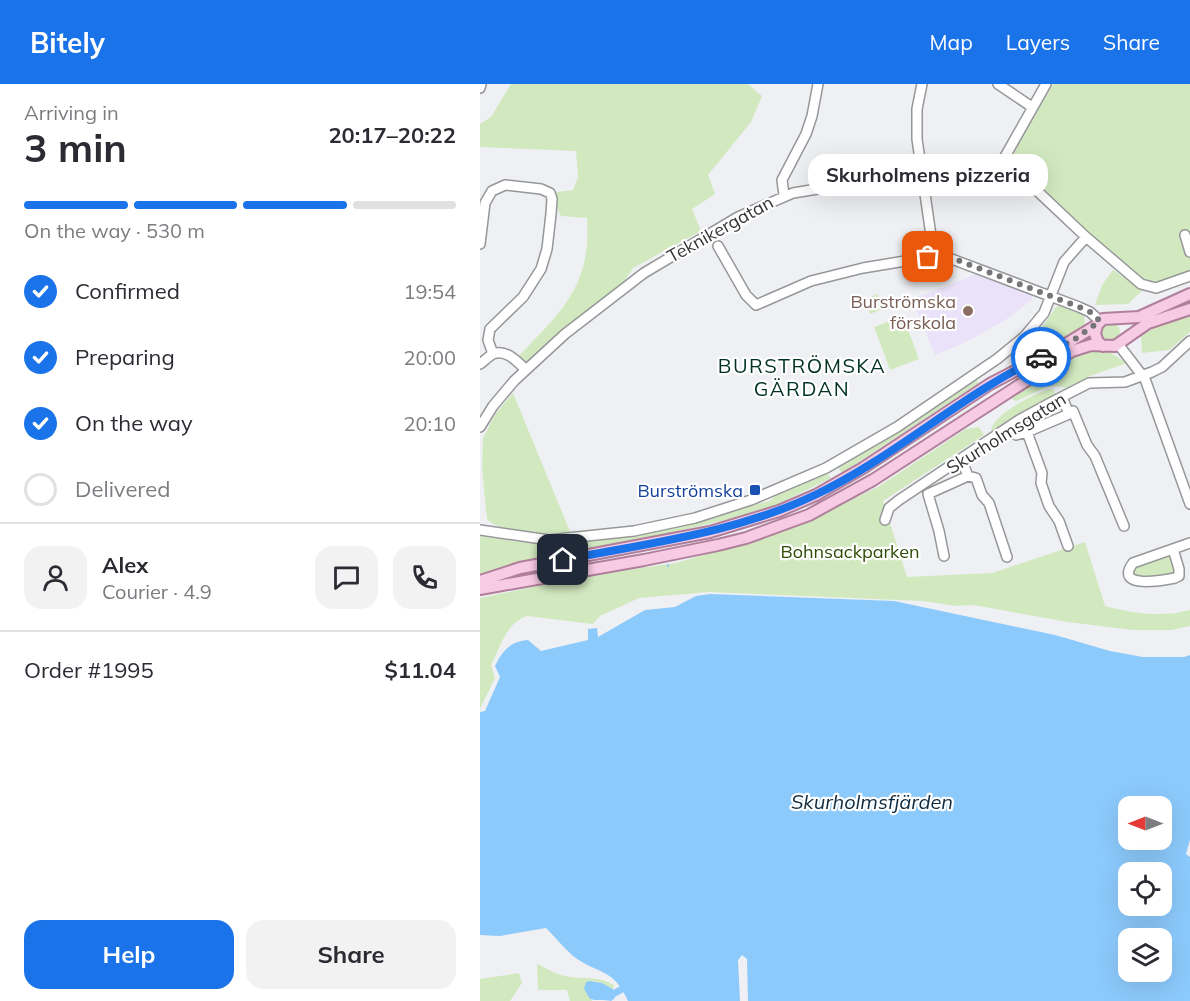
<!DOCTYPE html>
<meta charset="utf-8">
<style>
:root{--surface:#fff;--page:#f2f2f3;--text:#2b2b33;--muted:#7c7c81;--line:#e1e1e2;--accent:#1a73e8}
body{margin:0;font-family:Mulish,sans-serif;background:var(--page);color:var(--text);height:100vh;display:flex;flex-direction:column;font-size:22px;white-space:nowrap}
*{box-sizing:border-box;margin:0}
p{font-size:20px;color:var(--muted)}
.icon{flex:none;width:33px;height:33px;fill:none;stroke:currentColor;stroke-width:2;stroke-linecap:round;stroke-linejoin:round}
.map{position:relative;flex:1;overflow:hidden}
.details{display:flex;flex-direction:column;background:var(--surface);width:480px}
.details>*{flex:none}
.needle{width:39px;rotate:270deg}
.tools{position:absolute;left:638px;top:712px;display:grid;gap:12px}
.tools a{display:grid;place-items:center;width:54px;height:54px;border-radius:12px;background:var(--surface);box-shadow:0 6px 24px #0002;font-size:30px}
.pin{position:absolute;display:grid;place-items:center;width:51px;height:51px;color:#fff;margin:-26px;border-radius:12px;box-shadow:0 3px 9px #0006}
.courier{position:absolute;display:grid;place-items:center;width:60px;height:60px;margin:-30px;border:4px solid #1a73e8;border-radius:50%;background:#fff;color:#222;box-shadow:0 2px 8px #0007}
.bubble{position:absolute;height:42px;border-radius:18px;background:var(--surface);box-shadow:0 6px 24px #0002;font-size:20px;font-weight:700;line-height:42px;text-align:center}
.headline em{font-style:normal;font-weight:700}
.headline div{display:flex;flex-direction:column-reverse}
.headline{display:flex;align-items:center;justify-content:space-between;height:102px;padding:0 24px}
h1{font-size:39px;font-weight:700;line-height:45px}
.bar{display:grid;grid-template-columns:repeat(4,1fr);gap:9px 6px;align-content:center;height:72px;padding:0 24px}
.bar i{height:8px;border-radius:4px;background:var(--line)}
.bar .current{background:var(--accent)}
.bar p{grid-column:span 4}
.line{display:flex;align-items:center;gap:15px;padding:0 24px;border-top:2px solid var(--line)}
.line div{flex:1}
.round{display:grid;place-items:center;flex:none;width:63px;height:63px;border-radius:18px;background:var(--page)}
ol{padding:0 24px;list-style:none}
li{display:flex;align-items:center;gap:18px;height:66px}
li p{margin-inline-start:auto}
li .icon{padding:6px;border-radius:50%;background:var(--accent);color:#fff;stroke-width:4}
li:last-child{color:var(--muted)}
li i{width:33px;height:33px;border:3px solid var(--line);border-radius:50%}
.button{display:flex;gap:12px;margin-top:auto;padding:12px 24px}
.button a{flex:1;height:69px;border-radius:18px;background:var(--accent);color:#fff;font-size:24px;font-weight:700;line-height:69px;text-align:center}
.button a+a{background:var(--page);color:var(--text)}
header{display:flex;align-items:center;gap:36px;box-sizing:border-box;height:84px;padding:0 30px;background:var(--accent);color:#fff}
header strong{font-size:28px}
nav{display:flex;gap:33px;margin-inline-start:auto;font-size:21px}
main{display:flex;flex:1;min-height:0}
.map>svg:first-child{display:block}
.education{fill:#e9e2f8}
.green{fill:#d2e9c0}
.water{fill:#8ccafc;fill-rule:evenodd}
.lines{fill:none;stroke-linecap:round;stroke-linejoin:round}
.stream{stroke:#8ccafc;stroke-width:2}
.canal{stroke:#8ccafc;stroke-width:7}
.minor-casing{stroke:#969799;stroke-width:12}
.major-casing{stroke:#b07f9b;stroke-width:14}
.minor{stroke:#fff;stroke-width:9}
.major{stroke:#f8cbe4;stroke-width:10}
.done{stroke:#757678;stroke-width:6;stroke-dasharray:0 10.8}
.route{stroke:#1a73e8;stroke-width:8}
.education-dot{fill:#8d6e63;stroke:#fff;stroke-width:2}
.transit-dot{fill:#1a4fb4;stroke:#fff;stroke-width:2}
.labels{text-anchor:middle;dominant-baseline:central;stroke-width:4.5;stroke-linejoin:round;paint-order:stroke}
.street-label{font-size:18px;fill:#333435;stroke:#fff}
.education-label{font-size:18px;fill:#785e54;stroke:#fff;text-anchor:end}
.transit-label{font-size:18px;fill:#164399;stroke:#fff;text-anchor:end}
.park-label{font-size:18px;fill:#2e4c06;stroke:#fff}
.neighbourhood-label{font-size:20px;letter-spacing:1.5px;fill:#003222;stroke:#fff}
.water-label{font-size:20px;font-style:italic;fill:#102b40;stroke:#fff}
</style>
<header>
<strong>Bitely</strong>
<nav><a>Map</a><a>Layers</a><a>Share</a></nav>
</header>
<main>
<section class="details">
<div class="headline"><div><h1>3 min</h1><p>Arriving in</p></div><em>20:17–20:22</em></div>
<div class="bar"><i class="current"></i><i class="current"></i><i class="current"></i><i></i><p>On the way · 530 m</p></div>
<ol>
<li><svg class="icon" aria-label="check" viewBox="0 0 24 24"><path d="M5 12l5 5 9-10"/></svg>Confirmed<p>19:54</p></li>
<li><svg class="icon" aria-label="check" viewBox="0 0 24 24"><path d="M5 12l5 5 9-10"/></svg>Preparing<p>20:00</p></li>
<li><svg class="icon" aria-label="check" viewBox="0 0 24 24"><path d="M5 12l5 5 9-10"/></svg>On the way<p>20:10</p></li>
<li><i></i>Delivered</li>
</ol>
<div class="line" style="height:108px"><a class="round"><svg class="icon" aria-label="person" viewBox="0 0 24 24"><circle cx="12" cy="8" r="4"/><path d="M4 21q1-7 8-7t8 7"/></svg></a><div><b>Alex</b><p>Courier · 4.9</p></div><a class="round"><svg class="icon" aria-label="chat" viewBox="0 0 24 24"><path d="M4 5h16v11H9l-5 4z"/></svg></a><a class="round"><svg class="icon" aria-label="phone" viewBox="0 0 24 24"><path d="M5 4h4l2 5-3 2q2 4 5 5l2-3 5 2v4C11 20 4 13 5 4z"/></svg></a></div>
<div class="line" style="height:78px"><div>Order #1995</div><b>$11.04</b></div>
<div class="button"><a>Help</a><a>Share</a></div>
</section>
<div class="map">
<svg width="710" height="917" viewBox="0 0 710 917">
<rect width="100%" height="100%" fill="#eff0f3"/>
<!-- education -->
<path class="education" d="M 497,190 L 552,209 L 552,216 L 524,237 L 486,258 L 455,271 L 432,215 Z"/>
<!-- green -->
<path class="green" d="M 31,0 L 268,0 L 282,12 L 271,38 L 228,91 L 235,110 L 212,125 L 221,147 L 153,184 L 145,196 L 45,285 L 36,275 C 79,229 112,204 107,134 L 81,132 L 70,109 L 93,106 L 98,93 L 96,67 L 0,63 L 0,40 L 11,33 Z
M 573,0 L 710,0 L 710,189 L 672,201 L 647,185 L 535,78 L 532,72 Z
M 633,186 L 663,206 L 648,220 L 615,221 L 622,201 Z
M 398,210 L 403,225 L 390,230 L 385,215 Z
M 582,220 L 594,224 L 604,231 L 605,240 L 597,249 L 574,261 L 564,253 L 556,252 L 576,223 Z
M 710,229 L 710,248 L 689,266 L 662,269 L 661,253 L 659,248 Z
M 423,232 L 439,275 L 410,286 L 394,243 Z
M620 248a10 10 0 1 1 20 0a10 10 0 1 1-20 0Z
M 606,266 L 628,267 L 647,279 L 610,292 L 586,304 L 577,302 L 566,303 L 537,317 L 533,316 L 531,312 C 556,297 579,276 606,266 Z
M 494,295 L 499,299 L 362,389 L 357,382 Z
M 570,305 L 574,306 L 575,310 L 513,347 L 511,346 C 514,330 555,309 570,305 Z
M 33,309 L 91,450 C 72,449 19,450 7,435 L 2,384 L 3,354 L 16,329 Z
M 499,343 L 504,351 L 403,417 L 427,493 L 512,489 L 605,458 L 625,522 C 652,529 682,534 710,526 L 710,542 L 692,546 L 653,546 L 588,538 L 493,521 L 477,522 L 442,517 L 228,508 L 159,514 L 120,532 L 113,540 L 47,532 C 25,540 21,562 11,581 L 15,594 L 0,625 L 0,514 L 106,492 L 196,479 L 302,448 L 398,403 L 486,345 Z
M 346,389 L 351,394 L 296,421 L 249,435 L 165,455 L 54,474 L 0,492 L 0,452 L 47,459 L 95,460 L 157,451 L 290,417 L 295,411 Z
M 693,465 L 698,491 L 655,497 L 650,482 Z
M 57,880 C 66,884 75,890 85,892 C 104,896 116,891 134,901 L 133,905 C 125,900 115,895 106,898 L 112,917 L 115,917 L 90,917 L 87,906 L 58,906 Z
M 39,889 L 42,899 L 30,917 L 0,917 L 0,895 Z"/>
<!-- water -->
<path class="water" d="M 230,510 L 414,517 L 575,551 L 630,567 L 663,573 L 704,573 L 710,571 L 710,756 L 706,770 L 710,773 L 710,917 L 268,917 L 267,875 L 262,871 L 258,876 L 260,917 L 148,917 C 133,883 118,891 93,872 C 84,864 75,853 66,844 L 20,852 L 0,851 L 0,628 L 5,627 L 20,593 L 15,582 C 22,567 31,557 48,556 L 61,567 L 108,556 L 108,545 L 117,544 L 118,553 L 165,526 L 195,523 L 216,512 ZM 648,723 L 681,723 L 681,756 L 648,756 ZM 648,789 L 681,789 L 681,822 L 648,822 ZM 648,855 L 681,855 L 681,888 L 648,888 Z
M 110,897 L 122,899 L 133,905 L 135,914 L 131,917 C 124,915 116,917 110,915 L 104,905 L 106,898 Z"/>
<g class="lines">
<!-- stream -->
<path class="stream" d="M 188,449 L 188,450
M 188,481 L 188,482"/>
<!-- canal -->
<path class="canal" d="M 135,909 L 142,905"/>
<!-- minor casing -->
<g class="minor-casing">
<path id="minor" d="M 442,0 L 437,25 L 437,55 L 454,172
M 518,0 L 552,23
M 0,4 L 1,0
M 522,78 L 566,0
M 304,111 L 302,96 L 326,50 L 332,32 L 338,0
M 705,151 L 710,168
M 0,160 L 5,119 L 12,107 L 25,101 L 61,105 L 70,109 L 72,115 L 71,130 L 67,165 L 61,185 L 43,213 L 10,245 L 8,256 L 13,270
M 238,162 L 266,211 L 276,221 L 331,197 L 383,184 L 461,171 L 599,223 L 610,228 L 620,237
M 638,260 L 665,295 L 710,420
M 0,280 C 4,277 9,272 13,270 C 26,265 37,277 45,285
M 589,330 L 593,327 L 607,361 L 615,372 L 644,442
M 0,343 L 13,322 L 34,297 L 85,250 L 164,189 L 258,133 L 313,109 L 502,78 L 522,78 L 534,85 L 606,153 L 661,200 L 676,204 L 710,192
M 530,343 L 536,351 L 547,348 L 562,389 L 561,399 L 569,422 L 579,437 L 588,462
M 547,348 L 589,330 L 582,313
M 481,375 L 488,392 L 496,394 L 502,411 L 509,419 L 527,473
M 405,436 L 409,424 L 419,416 L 539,336 L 572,318 L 609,299 L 645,298 L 672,288 L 682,283 L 710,257
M 0,446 L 69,456 L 154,447 L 215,434 L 271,416 L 346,384 L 417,343 L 517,275 L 544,253 L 564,229 L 584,178 L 606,153
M 693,465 L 699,485 L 699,492 L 695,494 C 685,496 633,506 653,479 L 710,459
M 464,472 L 459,447 L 448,410 L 488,392"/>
</g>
<!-- major casing -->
<g class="major-casing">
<path id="major" d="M 623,262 L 618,258 L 615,250 L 617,241 L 623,235 L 659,233 L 710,210
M 0,497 L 40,484 L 230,448 L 299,427 L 336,411 L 383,384 L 510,300 L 581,263 L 617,241
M 0,505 L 164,476 L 238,461 L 266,454 L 329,431 L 393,396 L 592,267 L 611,261 L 635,262 L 668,239 L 710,225"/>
</g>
<!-- minor -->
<use href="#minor" class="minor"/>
<!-- major -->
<use href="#major" class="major"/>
</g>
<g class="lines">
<!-- done -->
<path class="done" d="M 448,173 L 461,171 L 472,174 L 599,223 L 610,228 L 620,237 L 595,255 L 561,273"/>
<!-- route -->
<path class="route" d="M 83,476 C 168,459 256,449 335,411 C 415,373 481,311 561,273"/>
</g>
<!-- markers -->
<circle class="education-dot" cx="488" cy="227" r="6"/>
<rect class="transit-dot" x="269" y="400" width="12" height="12" rx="3"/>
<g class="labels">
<!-- street labels -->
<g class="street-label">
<text transform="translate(240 145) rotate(-29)">Teknikergatan</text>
<text transform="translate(526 349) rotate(-32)">Skurholmsgatan</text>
</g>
<!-- education labels -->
<g class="education-label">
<text x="476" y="217">Burströmska<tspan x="476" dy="21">förskola</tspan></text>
</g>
<!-- transit labels -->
<g class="transit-label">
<text x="263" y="406">Burströmska</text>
</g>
<!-- park labels -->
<g class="park-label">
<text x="370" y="467">Bohnsackparken</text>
</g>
<!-- neighbourhood labels -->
<g class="neighbourhood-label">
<text x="322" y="281">BURSTRÖMSKA<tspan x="322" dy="23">GÄRDAN</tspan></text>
</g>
<!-- water labels -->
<g class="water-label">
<text x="392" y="717">Skurholmsfjärden</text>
</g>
</g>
</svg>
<div class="tools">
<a><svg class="needle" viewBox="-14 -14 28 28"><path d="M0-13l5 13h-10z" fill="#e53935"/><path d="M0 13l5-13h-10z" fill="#7c7c81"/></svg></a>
<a><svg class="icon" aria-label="locate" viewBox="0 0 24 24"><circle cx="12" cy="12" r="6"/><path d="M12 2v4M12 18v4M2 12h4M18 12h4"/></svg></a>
<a><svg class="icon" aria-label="layers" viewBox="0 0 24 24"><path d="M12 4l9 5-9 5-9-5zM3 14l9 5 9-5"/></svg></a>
</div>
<div class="pin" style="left:448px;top:173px;background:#ea580c"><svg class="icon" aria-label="bag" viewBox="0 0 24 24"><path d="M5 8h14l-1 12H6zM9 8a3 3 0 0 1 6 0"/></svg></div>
<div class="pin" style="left:83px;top:476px;background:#1f2937"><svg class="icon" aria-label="home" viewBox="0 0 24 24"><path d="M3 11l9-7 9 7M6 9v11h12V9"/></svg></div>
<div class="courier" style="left:561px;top:273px"><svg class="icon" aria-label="car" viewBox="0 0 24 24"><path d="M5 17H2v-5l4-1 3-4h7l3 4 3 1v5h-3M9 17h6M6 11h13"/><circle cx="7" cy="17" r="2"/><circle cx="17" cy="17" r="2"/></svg></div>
<div class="bubble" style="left:328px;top:70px;width:240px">Skurholmens pizzeria</div>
</div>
</main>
